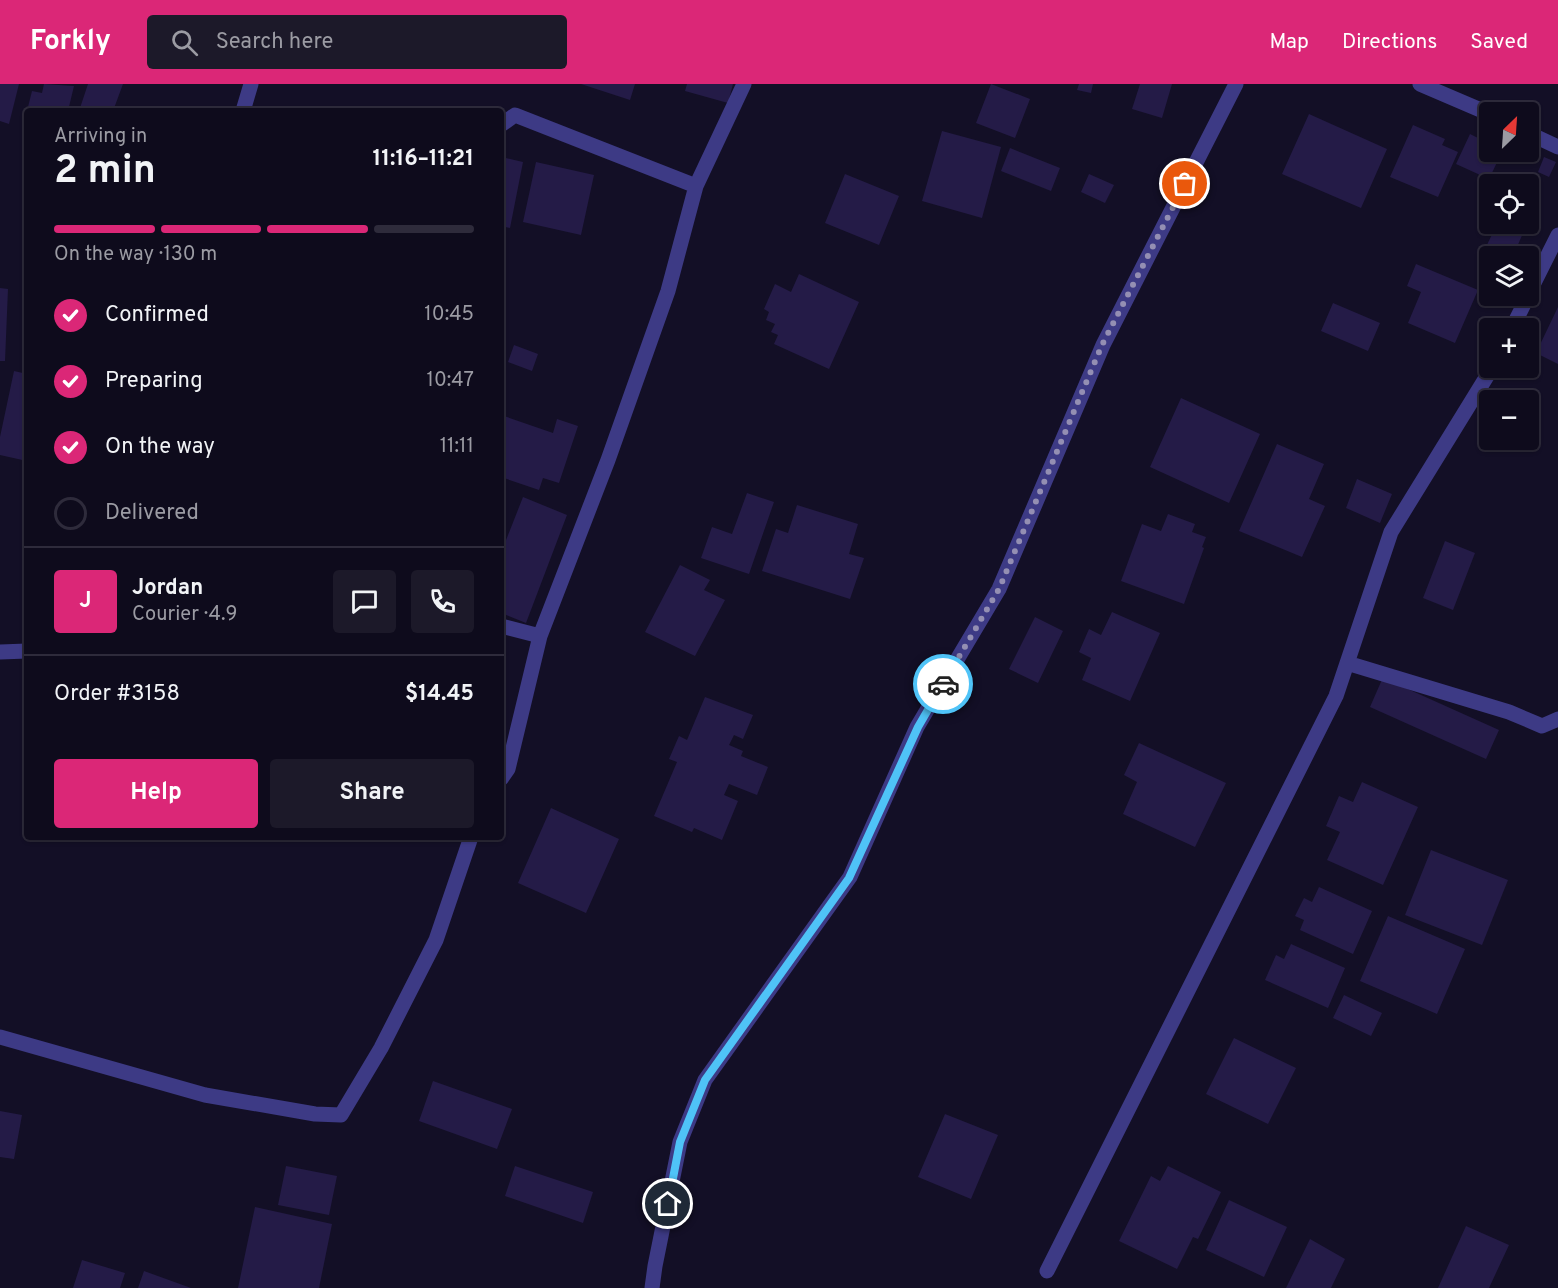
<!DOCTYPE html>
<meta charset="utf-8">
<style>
:root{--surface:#0e0b1c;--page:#1c1929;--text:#f1f3f6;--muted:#9b9ba3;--line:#2e2b3b;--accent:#db2777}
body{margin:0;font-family:Overpass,sans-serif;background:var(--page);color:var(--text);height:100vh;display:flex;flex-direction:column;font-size:22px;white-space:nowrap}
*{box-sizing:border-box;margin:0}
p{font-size:20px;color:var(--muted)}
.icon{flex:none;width:33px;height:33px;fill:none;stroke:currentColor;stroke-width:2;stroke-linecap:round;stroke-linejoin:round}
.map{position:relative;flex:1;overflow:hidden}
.drawer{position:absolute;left:24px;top:24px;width:480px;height:732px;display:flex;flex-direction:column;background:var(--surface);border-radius:6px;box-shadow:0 2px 4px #0004,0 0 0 2px var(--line)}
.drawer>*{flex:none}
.needle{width:39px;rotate:25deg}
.controls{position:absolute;left:1479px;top:18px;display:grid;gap:12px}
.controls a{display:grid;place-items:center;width:60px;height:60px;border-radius:6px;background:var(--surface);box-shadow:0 2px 4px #0004,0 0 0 2px var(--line);font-size:30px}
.pin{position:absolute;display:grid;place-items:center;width:51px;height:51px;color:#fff;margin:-26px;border:3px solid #fff;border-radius:50%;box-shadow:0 2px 6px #0007}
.courier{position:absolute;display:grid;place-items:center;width:60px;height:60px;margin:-30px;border:4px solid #4fc3f7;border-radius:50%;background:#fff;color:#222;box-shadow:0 2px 8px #0007}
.head em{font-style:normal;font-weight:700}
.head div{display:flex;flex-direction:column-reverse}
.head{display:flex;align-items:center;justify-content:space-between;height:102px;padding:0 30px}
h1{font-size:39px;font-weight:700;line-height:45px}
.bar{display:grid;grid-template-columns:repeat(4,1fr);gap:9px 6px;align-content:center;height:72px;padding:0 30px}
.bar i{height:8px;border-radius:4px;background:var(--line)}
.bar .current{background:var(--accent)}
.bar p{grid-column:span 4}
.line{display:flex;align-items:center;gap:15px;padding:0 30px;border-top:2px solid var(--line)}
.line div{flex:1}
.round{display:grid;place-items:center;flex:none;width:63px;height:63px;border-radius:6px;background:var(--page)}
ol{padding:0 30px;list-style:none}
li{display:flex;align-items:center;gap:18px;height:66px}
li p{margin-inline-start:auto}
li .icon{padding:6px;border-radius:50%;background:var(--accent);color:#fff;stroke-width:4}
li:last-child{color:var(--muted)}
li i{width:33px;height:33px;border:3px solid var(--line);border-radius:50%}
.action{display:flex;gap:12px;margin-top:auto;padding:12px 30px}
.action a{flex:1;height:69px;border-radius:6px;background:var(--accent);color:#fff;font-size:24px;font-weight:700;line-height:69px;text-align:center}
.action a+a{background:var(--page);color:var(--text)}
header{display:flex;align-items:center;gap:36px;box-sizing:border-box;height:84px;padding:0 30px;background:var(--accent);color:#fff}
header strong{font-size:28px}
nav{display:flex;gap:33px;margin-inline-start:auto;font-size:21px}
.search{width:420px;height:54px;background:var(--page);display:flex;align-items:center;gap:15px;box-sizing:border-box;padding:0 21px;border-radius:6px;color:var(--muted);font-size:22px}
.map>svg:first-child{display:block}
.building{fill:#241b47}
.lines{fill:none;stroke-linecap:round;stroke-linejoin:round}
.minor{stroke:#3d3a85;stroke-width:15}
.done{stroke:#948fb3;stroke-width:6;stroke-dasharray:0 10.8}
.route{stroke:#4fc3f7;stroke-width:8}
</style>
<header>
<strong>Forkly</strong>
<div class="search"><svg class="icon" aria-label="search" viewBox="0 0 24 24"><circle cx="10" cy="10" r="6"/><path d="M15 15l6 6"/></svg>Search here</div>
<nav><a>Map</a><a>Directions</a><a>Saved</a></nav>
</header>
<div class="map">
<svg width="1558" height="1204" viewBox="0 0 1558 1204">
<rect width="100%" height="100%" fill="#130f26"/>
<!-- building -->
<path class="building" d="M 0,0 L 19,0 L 9,40 L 0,37 Z
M 44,0 L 74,2 L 68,27 L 27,27 L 32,7 L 42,9 Z
M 88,0 L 123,0 L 113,27 L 79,27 Z
M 581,0 L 635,0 L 630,16 Z
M 687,0 L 733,0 L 728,19 L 685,7 Z
M 991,0 L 1030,15 L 1015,54 L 976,39 Z
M 1079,0 L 1093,0 L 1091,9 L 1077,6 Z
M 1140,0 L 1172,0 L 1162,34 L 1132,25 Z
M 1309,30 L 1387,65 L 1361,124 L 1282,90 Z
M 1413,41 L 1445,55 L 1442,61 L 1458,68 L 1438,113 L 1390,93 Z
M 942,47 L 1001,63 L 982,134 L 922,117 Z
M 1470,50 L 1490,60 L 1490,68 L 1502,68 L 1489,95 L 1456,80 Z
M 1010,64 L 1060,84 L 1051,107 L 1001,87 Z
M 501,73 L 523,78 L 510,144 L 501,142 Z
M 1544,73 L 1556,78 L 1549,93 L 1538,88 Z
M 536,78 L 594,91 L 581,151 L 523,138 Z
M 845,90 L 899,112 L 879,161 L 825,139 Z
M 1089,90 L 1114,101 L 1105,119 L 1081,108 Z
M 1497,140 L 1527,140 L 1513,172 L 1486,163 Z
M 1416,180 L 1478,206 L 1455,259 L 1408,239 L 1421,208 L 1407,202 Z
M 799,190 L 859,218 L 829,285 L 774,260 L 778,251 L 771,248 L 775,240 L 766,236 L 769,228 L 764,225 L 775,200 L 791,208 Z
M 0,204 L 8,205 L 5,277 L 0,277 Z
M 1333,219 L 1380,239 L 1368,267 L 1321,247 Z
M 1558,223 L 1558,280 L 1536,269 Z
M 514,261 L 538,270 L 532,287 L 508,278 Z
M 14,287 L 27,290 L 27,377 L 0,371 L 0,353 Z
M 1181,314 L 1260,350 L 1229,419 L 1150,383 Z
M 501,331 L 553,349 L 557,335 L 578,342 L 559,399 L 543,394 L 539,406 L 501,393 Z
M 1277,360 L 1324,380 L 1309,415 L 1325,422 L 1302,473 L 1239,447 Z
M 1357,395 L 1392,410 L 1380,439 L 1346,424 Z
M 747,409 L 774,418 L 749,490 L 701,474 L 712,443 L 732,450 Z
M 523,413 L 567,431 L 526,539 L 501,529 L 501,469 Z
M 797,421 L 858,440 L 849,470 L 864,474 L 850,515 L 762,487 L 776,445 L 788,449 Z
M 1168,430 L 1195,440 L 1192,448 L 1206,453 L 1202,463 L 1204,464 L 1184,520 L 1121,497 L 1142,440 L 1161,447 Z
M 1445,457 L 1475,469 L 1453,526 L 1423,514 Z
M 680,481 L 710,496 L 704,506 L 725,516 L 695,572 L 645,548 Z
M 1112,528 L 1160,549 L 1130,617 L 1082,596 L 1091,574 L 1079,568 L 1089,545 L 1101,551 Z
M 1035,533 L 1063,547 L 1038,599 L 1009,585 Z
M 1384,591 L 1401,602 L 1499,646 L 1486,675 L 1370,623 Z
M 705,613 L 753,631 L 743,655 L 734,651 L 729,661 L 743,667 L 741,672 L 768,683 L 757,711 L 729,700 L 724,711 L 738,717 L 722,756 L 694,744 L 692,748 L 654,732 L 677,678 L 669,675 L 679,652 L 687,656 Z
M 1139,659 L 1226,699 L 1195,763 L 1123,730 L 1137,698 L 1124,691 Z
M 1362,698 L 1418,723 L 1383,801 L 1327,776 L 1340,748 L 1326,742 L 1339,712 L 1353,718 Z
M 551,724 L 619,755 L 586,829 L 518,799 Z
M 1431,766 L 1508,796 L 1482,861 L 1405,831 Z
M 1319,803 L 1372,827 L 1353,870 L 1300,846 L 1304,836 L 1295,832 L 1304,814 L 1312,818 Z
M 1388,832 L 1465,865 L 1437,930 L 1360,897 Z
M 1291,860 L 1345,884 L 1328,924 L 1265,896 L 1276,871 L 1284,875 Z
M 1344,911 L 1382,929 L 1371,952 L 1333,934 Z
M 1234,954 L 1296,984 L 1268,1040 L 1206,1010 Z
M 433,997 L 512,1025 L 497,1065 L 419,1037 Z
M 0,1027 L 22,1031 L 14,1075 L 0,1073 Z
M 945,1030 L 998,1051 L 971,1115 L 918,1093 Z
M 286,1082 L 337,1092 L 329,1131 L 278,1121 Z
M 515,1082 L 593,1108 L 583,1139 L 505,1112 Z
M 1168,1082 L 1221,1108 L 1198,1155 L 1193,1153 L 1177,1185 L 1119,1157 L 1151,1092 L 1160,1097 Z
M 1229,1116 L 1287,1143 L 1264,1193 L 1206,1166 Z
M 255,1123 L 332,1140 L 319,1204 L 238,1204 Z
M 1466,1142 L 1509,1161 L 1489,1204 L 1438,1204 Z
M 1310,1155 L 1345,1175 L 1331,1204 L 1286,1204 Z
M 82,1176 L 125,1189 L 120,1204 L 73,1204 Z
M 144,1187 L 191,1204 L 138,1204 Z"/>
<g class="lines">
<!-- minor -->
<path class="minor" d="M 1420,0 L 1490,30
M 243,27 L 251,0
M 501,41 L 515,31 L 696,102
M 1528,49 L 1558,63
M 1528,211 L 1558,151
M 1512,244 L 1528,212
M 501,542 L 540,552
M 0,568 L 27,567
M 1347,579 L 1509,628 L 1542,642 L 1558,635
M 501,695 L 508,685 L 540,552 L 608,376 L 668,207 L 696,102 L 744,0
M 0,953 L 205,1011 L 315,1030 L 341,1031 L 381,964 L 436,856 L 471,753
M 1047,1187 L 1336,612 L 1391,448 L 1492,284
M 652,1204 L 655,1182 L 680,1058 L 705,996 L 850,793 L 917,643 L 999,505 L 1103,261 L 1236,0"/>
</g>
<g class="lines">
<!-- done -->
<path class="done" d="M 943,600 L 999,505 L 1102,261 L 1185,100"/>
<!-- route -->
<path class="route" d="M 668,1120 L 680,1058 L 705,996 L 849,794 L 918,643 L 943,600"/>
</g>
</svg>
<div class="controls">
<a><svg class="needle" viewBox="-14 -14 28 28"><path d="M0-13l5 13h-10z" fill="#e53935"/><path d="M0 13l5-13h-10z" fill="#9b9ba3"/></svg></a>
<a><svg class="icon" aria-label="locate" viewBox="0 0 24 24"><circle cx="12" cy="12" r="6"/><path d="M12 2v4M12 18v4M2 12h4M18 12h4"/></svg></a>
<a><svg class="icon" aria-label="layers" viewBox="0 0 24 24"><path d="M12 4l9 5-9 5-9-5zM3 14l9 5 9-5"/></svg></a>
<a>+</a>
<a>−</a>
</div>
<div class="pin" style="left:1185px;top:100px;background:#ea580c"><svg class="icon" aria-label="bag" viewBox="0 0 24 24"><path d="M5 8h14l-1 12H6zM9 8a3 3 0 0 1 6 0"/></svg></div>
<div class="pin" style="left:668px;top:1120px;background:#1f2937"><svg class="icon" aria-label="home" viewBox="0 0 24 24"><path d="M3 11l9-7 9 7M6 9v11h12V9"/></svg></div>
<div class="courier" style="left:943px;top:600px"><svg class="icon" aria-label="car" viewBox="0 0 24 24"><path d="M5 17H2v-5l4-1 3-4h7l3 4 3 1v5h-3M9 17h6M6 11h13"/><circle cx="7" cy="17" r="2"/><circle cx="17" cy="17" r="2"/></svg></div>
<section class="drawer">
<div class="head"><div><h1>2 min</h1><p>Arriving in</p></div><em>11:16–11:21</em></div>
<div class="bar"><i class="current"></i><i class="current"></i><i class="current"></i><i></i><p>On the way · 130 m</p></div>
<ol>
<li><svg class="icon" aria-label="check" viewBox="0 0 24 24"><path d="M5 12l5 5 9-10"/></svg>Confirmed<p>10:45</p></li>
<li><svg class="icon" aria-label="check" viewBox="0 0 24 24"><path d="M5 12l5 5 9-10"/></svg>Preparing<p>10:47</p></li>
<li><svg class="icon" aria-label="check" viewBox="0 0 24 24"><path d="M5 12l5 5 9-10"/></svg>On the way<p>11:11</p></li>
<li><i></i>Delivered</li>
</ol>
<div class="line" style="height:108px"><b class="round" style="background:var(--accent);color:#fff">J</b><div><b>Jordan</b><p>Courier · 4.9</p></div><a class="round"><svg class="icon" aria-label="chat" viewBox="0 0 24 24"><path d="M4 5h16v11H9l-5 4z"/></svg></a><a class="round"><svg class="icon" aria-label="phone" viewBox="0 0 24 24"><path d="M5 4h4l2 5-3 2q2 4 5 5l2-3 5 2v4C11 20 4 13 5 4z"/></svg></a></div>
<div class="line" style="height:78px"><div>Order #3158</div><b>$14.45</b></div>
<div class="action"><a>Help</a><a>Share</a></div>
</section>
</div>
